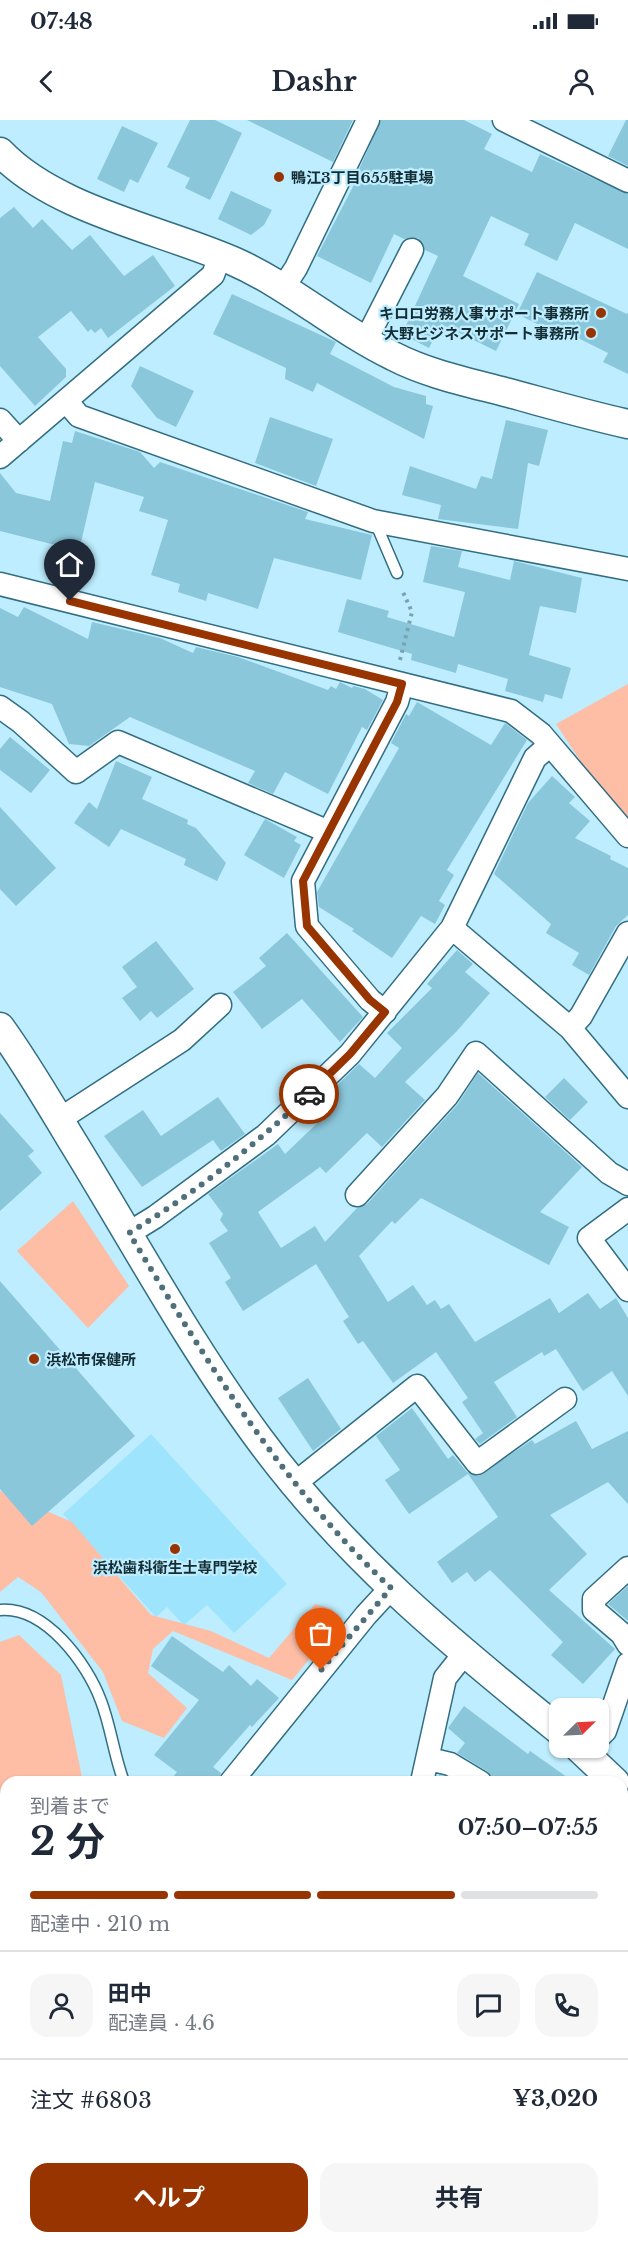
<!DOCTYPE html>
<html lang="ja">
<meta charset="utf-8">
<style>
:root{--surface:#fff;--page:#f6f6f7;--text:#1f2937;--muted:#747a83;--line:#e0e1e3;--accent:#983400}
body{margin:0;font-family:"Libre Baskerville","Noto Sans JP",serif;background:var(--page);color:var(--text);height:100vh;display:flex;flex-direction:column;font-size:22px;white-space:nowrap}
*{box-sizing:border-box;margin:0}
p{font-size:20px;color:var(--muted)}
.icon{flex:none;width:33px;height:33px;fill:none;stroke:currentColor;stroke-width:2;stroke-linecap:round;stroke-linejoin:round}
.map{position:relative;flex:1;overflow:hidden}
.panel{position:absolute;left:0px;top:1656px;width:628px;height:468px;display:flex;flex-direction:column;background:var(--surface);border-radius:18px 18px 0 0;box-shadow:0 2px 4px #0004}
.panel>*{flex:none}
.needle{width:39px;rotate:66deg}
.tools{position:absolute;left:549px;top:1578px;display:grid;gap:12px}
.tools a{display:grid;place-items:center;width:60px;height:60px;border-radius:12px;background:var(--surface);box-shadow:0 2px 4px #0004;font-size:30px}
.pin{position:absolute;display:grid;place-items:center;width:51px;height:51px;color:#fff;margin:-62px -26px;border-radius:50% 50% 50% 0;rotate:-45deg;box-shadow:0 0 6px #0007}
.pin .icon{rotate:45deg}
.courier{position:absolute;display:grid;place-items:center;width:60px;height:60px;margin:-30px;border:4px solid #983400;border-radius:50%;background:#fff;color:#222;box-shadow:0 2px 8px #0007}
.overview em{font-style:normal;font-weight:700}
.overview div{display:flex;flex-direction:column-reverse}
.overview{display:flex;align-items:center;justify-content:space-between;height:102px;padding:0 30px}
h1{font-size:39px;font-weight:700;line-height:45px}
.bar{display:grid;grid-template-columns:repeat(4,1fr);gap:9px 6px;align-content:center;height:72px;padding:0 30px}
.bar i{height:8px;border-radius:4px;background:var(--line)}
.bar .current{background:var(--accent)}
.bar p{grid-column:span 4}
.line{display:flex;align-items:center;gap:15px;padding:0 30px;border-top:2px solid var(--line)}
.line div{flex:1}
.round{display:grid;place-items:center;flex:none;width:63px;height:63px;border-radius:18px;background:var(--page)}
.cta{display:flex;gap:12px;margin-top:auto;padding:12px 30px}
.cta a{flex:1;height:69px;border-radius:18px;background:var(--accent);color:#fff;font-size:24px;font-weight:700;line-height:69px;text-align:center}
.cta a+a{background:var(--page);color:var(--text)}
.status{display:flex;justify-content:space-between;align-items:center;height:42px;padding:0 30px;background:var(--surface);direction:ltr}
.status svg{height:16px;fill:currentColor}
header{display:flex;justify-content:space-between;align-items:center;height:78px;padding:0 30px;background:var(--surface);font-size:27px;font-weight:700}
.map>svg:first-child{display:block}
.built{fill:#9de4fc}
.green{fill:#febda5}
.building{fill:#8bc7db}
.lines{fill:none;stroke-linecap:round;stroke-linejoin:round}
.service-casing{stroke:#326e81;stroke-width:13}
.minor-casing{stroke:#326e81;stroke-width:25}
.tertiary-casing{stroke:#326e81;stroke-width:31}
.path{stroke:#7ba2b0;stroke-width:4;stroke-dasharray:3 4.5;stroke-linecap:butt}
.service{stroke:#fff;stroke-width:10}
.minor{stroke:#fff;stroke-width:22}
.tertiary{stroke:#fff;stroke-width:28}
.done{stroke:#4f707b;stroke-width:6;stroke-dasharray:0 10.8}
.route{stroke:#983400;stroke-width:8}
.poi-dot{fill:#983400;stroke:#bdedfe;stroke-width:2}
.labels{text-anchor:middle;dominant-baseline:central;stroke-width:4.5;stroke-linejoin:round;paint-order:stroke}
.poi-label{font-size:15px;font-weight:bold;fill:#142d35;stroke:#bdedfe;text-anchor:start}
</style>
<div class="status"><b>07:48</b><svg viewBox="0 0 49 12"><path d="M0 12V9h3v3zM5 12V6h3v6zM10 12V3h3v9zM15 12V0h3v12zM26 1h20v11H26zM47 4h2v5h-2z"/></svg></div>
<header><svg class="icon" aria-label="back" viewBox="0 0 24 24"><path d="M15 5l-7 7 7 7"/></svg>Dashr<svg class="icon" aria-label="person" viewBox="0 0 24 24"><circle cx="12" cy="8" r="4"/><path d="M4 21q1-7 8-7t8 7"/></svg></header>
<div class="map">
<svg width="628" height="2124" viewBox="0 0 628 2124">
<rect width="100%" height="100%" fill="#bdedfe"/>
<!-- built -->
<path class="built" d="M 151,1314 L 287,1464 L 234,1513 L 207,1485 L 184,1505 L 167,1487 L 156,1497 L 63,1394 Z"/>
<!-- green -->
<path class="green" d="M 628,564 L 628,699 L 583,645 L 556,604 Z
M 73,1081 L 129,1166 L 88,1208 L 17,1131 Z
M 0,1371 L 72,1402 L 151,1495 L 211,1511 L 269,1538 L 315,1484 L 332,1489 L 336,1498 L 321,1525 L 292,1560 L 173,1511 L 153,1529 L 148,1553 L 187,1588 L 164,1618 L 122,1601 L 103,1552 L 41,1472 L 18,1457 L 0,1472 Z
M 19,1515 L 61,1555 L 83,1662 L 6,1662 L 6,1756 L 0,1757 L 0,1522 Z"/>
<!-- building -->
<path class="building" d="M 190,0 L 215,0 L 242,13 L 210,80 L 185,68 L 190,58 L 167,47 Z
M 247,0 L 353,0 L 333,42 Z
M 381,0 L 464,0 L 492,14 L 484,29 L 532,52 L 540,34 L 628,74 L 628,129 L 575,103 L 557,141 L 524,125 L 529,114 L 491,96 L 463,156 L 519,184 L 496,231 L 441,204 L 429,228 L 402,214 L 438,136 L 425,130 L 418,118 L 404,119 L 394,114 L 371,163 L 317,136 L 359,55 L 357,54 Z
M 626,0 L 628,0 L 628,46 L 608,36 Z
M 122,6 L 158,23 L 138,63 L 130,59 L 124,72 L 97,59 Z
M 231,71 L 272,90 L 264,105 L 251,115 L 218,99 Z
M 14,87 L 33,108 L 42,99 L 72,130 L 90,115 L 124,156 L 153,135 L 175,166 L 108,218 L 101,208 L 95,213 L 91,209 L 88,212 L 71,191 L 38,217 L 66,249 L 66,257 L 35,286 L 0,246 L 0,98 Z
M 537,152 L 627,194 L 628,192 L 628,254 L 603,242 L 608,233 L 568,213 L 566,218 L 517,194 Z
M 232,174 L 336,222 L 330,234 L 394,267 L 426,276 L 426,284 L 433,286 L 424,319 L 317,263 L 313,272 L 285,259 L 286,248 L 213,214 Z
M 140,246 L 194,271 L 176,307 L 157,298 L 131,266 Z
M 270,297 L 333,319 L 316,366 L 255,343 Z
M 506,300 L 548,310 L 539,346 L 528,343 L 518,409 L 438,399 L 441,385 L 402,375 L 410,346 L 476,369 L 481,356 L 492,359 Z
M 75,311 L 140,332 L 154,348 L 160,342 L 308,392 L 305,399 L 372,415 L 361,460 L 274,438 L 258,489 L 208,473 L 206,481 L 178,472 L 180,464 L 151,455 L 168,400 L 139,391 L 144,377 L 95,362 L 79,431 L 0,411 L 0,353 L 16,373 L 50,381 L 63,321 L 72,323 Z
M 431,426 L 462,431 L 458,447 L 510,460 L 514,441 L 582,458 L 576,493 L 540,486 L 529,535 L 571,548 L 562,579 L 545,574 L 543,582 L 505,571 L 508,559 L 458,544 L 456,553 L 411,540 L 412,534 L 338,512 L 347,479 L 389,491 L 387,497 L 454,517 L 465,472 L 423,462 Z
M 24,487 L 88,519 L 92,502 L 160,518 L 193,533 L 196,527 L 238,537 L 328,570 L 331,566 L 336,569 L 340,562 L 352,568 L 353,566 L 365,569 L 383,580 L 367,610 L 362,607 L 328,674 L 285,652 L 273,674 L 248,663 L 255,651 L 130,597 L 89,626 L 69,624 L 52,584 L 0,567 L 0,488 L 18,497 Z
M 417,582 L 491,625 L 505,603 L 527,620 L 447,750 L 454,755 L 439,781 L 445,785 L 435,804 L 421,796 L 392,838 L 352,811 L 354,809 L 319,787 L 317,772 L 399,628 L 391,623 L 406,594 L 409,596 Z
M 10,617 L 50,650 L 31,673 L 0,650 L 0,629 Z
M 116,641 L 152,657 L 142,679 L 188,700 L 187,704 L 196,708 L 226,743 L 217,761 L 184,745 L 186,739 L 121,709 L 109,727 L 74,703 L 89,682 L 97,689 Z
M 552,656 L 575,677 L 569,683 L 590,701 L 575,718 L 611,736 L 610,739 L 628,748 L 628,795 L 616,806 L 589,855 L 572,845 L 579,833 L 546,813 L 551,804 L 494,754 L 528,683 Z
M 0,687 L 56,748 L 16,786 L 0,769 Z
M 265,699 L 297,717 L 294,721 L 301,725 L 284,758 L 244,735 Z
M 287,813 L 363,897 L 340,922 L 302,879 L 262,909 L 233,872 L 266,846 L 259,838 Z
M 156,821 L 194,869 L 157,898 L 151,891 L 140,901 L 122,878 L 137,867 L 122,847 Z
M 457,830 L 473,844 L 465,852 L 490,873 L 457,911 L 405,962 L 425,980 L 382,1027 L 367,1013 L 326,1053 L 320,1047 L 258,1092 L 281,1128 L 315,1106 L 325,1122 L 357,1088 L 367,1084 L 457,985 L 478,953 L 582,1047 L 540,1092 L 569,1107 L 549,1145 L 421,1078 L 395,1104 L 392,1101 L 359,1136 L 388,1182 L 413,1165 L 427,1185 L 435,1180 L 441,1189 L 449,1184 L 475,1222 L 550,1178 L 559,1193 L 588,1173 L 600,1189 L 616,1178 L 628,1198 L 628,1276 L 612,1251 L 583,1271 L 556,1229 L 544,1236 L 542,1232 L 494,1262 L 517,1297 L 480,1324 L 475,1319 L 483,1313 L 462,1282 L 468,1278 L 436,1232 L 393,1263 L 363,1221 L 358,1224 L 343,1201 L 349,1197 L 316,1144 L 243,1191 L 225,1162 L 231,1158 L 209,1123 L 228,1111 L 220,1100 L 223,1094 L 208,1074 L 278,1024 L 285,1034 L 335,986 L 325,977 L 359,944 L 375,958 L 402,928 L 387,913 L 432,868 L 427,864 Z
M 564,958 L 588,982 L 570,1000 L 545,977 Z
M 218,977 L 245,1014 L 221,1031 L 213,1020 L 142,1067 L 104,1016 L 143,990 L 161,1016 Z
M 0,993 L 34,1031 L 28,1036 L 42,1053 L 0,1091 Z
M 0,1161 L 135,1316 L 32,1406 L 0,1369 Z
M 308,1258 L 341,1309 L 313,1331 L 278,1278 Z
M 412,1288 L 448,1339 L 453,1335 L 467,1352 L 478,1356 L 532,1320 L 535,1324 L 576,1301 L 592,1329 L 628,1311 L 628,1384 L 608,1362 L 550,1395 L 587,1434 L 549,1470 L 615,1529 L 583,1564 L 551,1535 L 563,1522 L 490,1450 L 475,1462 L 467,1452 L 452,1463 L 437,1442 L 498,1397 L 468,1354 L 409,1394 L 385,1360 L 400,1350 L 376,1316 Z
M 628,1466 L 628,1501 L 608,1484 Z
M 172,1516 L 223,1552 L 229,1545 L 251,1566 L 257,1559 L 279,1578 L 252,1607 L 250,1605 L 213,1647 L 221,1653 L 218,1662 L 169,1662 L 177,1652 L 154,1635 L 199,1580 L 151,1546 Z
M 464,1586 L 528,1634 L 530,1631 L 574,1662 L 493,1662 L 487,1651 L 457,1633 L 465,1623 L 448,1608 Z
M 439,1655 L 445,1657 L 454,1662 L 436,1662 Z"/>
<g class="lines">
<!-- service casing -->
<g class="service-casing">
<path id="service" d="M 381,403 L 379,411 L 397,453
M 0,1490 C 45,1486 87,1543 101,1581 C 111,1607 114,1636 124,1662
M 0,1934 L 6,1934"/>
</g>
<!-- minor casing -->
<g class="minor-casing">
<path id="minor" d="M 504,0 L 628,61
M 283,168 L 296,148 L 368,0
M 365,222 L 412,130
M 66,281 L 79,296 L 373,401 L 628,449
M 0,300 L 19,321
M 0,337 L 213,155 L 220,136
M 0,464 L 511,591 L 541,614 L 628,716
M 0,587 L 21,602 L 76,652 L 118,622 L 329,712
M 452,808 L 570,908 L 628,977
M 385,892 L 370,880 L 307,806 L 303,761 L 397,582 L 402,564
M 570,908 L 581,896 L 628,813
M 60,999 L 182,920 L 220,885
M 357,1075 L 447,976 L 476,933 L 609,1053 L 628,1064
M 628,1089 L 589,1118 L 628,1170
M 129,1113 L 155,1097 L 266,1015 L 350,934 L 452,808 L 535,638 L 550,625
M 294,1364 L 417,1266 L 477,1343 L 565,1279
M 628,1448 L 594,1479 L 594,1490 L 622,1514 L 628,1524
M 598,1618 L 605,1611 L 628,1544
M 429,1639 L 450,1644 L 480,1662
M 231,1662 L 366,1495 L 391,1468
M 422,1662 L 445,1558 L 464,1534
M 0,1834 L 6,1833
M 622,1855 L 628,1845
M 203,2118 L 203,2124
M 571,2118 L 572,2124"/>
</g>
<!-- tertiary casing -->
<g class="tertiary-casing">
<path id="tertiary" d="M 0,32 C 55,90 160,109 233,141 C 290,166 337,209 393,236 C 428,254 467,262 505,272 C 546,283 587,295 628,304
M 0,907 C 26,943 48,981 71,1019 C 132,1118 188,1222 257,1316 C 344,1435 447,1520 560,1611
M 579,1628 L 615,1662"/>
</g>
<!-- path -->
<path class="path" d="M 400,540 L 412,492 L 402,470"/>
<!-- service -->
<use href="#service" class="service"/>
<!-- minor -->
<use href="#minor" class="minor"/>
<!-- tertiary -->
<use href="#tertiary" class="tertiary"/>
</g>
<g class="lines">
<!-- done -->
<path class="done" d="M 309,974 C 254,1026 194,1074 129,1113 C 206,1240 282,1366 391,1468 L 321,1550"/>
<!-- route -->
<path class="route" d="M 70,481 L 402,564 L 397,582 L 303,761 L 307,806 L 370,880 L 385,892 L 350,934 L 309,974"/>
</g>
<!-- markers -->
<g class="poi-dot">
<circle cx="279" cy="57" r="6"/>
<circle cx="601" cy="193" r="6"/>
<circle cx="591" cy="213" r="6"/>
<circle cx="34" cy="1239" r="6"/>
<circle cx="175" cy="1429" r="6"/>
</g>
<g class="labels">
<!-- poi labels -->
<g class="poi-label">
<text x="291" y="57">鴨江3丁目655駐車場</text>
<text x="589" y="193" text-anchor="end">キロロ労務人事サポート事務所</text>
<text x="579" y="213" text-anchor="end">大野ビジネスサポート事務所</text>
<text x="46" y="1239">浜松市保健所</text>
<text x="175" y="1447" text-anchor="middle">浜松歯科衛生士専門学校</text>
</g>
</g>
</svg>
<div class="tools">
<a><svg class="needle" viewBox="-14 -14 28 28"><path d="M0-13l5 13h-10z" fill="#e53935"/><path d="M0 13l5-13h-10z" fill="#747a83"/></svg></a>
</div>
<div class="pin" style="left:321px;top:1550px;background:#ea580c"><svg class="icon" aria-label="bag" viewBox="0 0 24 24"><path d="M5 8h14l-1 12H6zM9 8a3 3 0 0 1 6 0"/></svg></div>
<div class="pin" style="left:70px;top:481px;background:#1f2937"><svg class="icon" aria-label="home" viewBox="0 0 24 24"><path d="M3 11l9-7 9 7M6 9v11h12V9"/></svg></div>
<div class="courier" style="left:309px;top:974px"><svg class="icon" aria-label="car" viewBox="0 0 24 24"><path d="M5 17H2v-5l4-1 3-4h7l3 4 3 1v5h-3M9 17h6M6 11h13"/><circle cx="7" cy="17" r="2"/><circle cx="17" cy="17" r="2"/></svg></div>
<section class="panel">
<div class="overview"><div><h1>2 分</h1><p>到着まで</p></div><em>07:50–07:55</em></div>
<div class="bar"><i class="current"></i><i class="current"></i><i class="current"></i><i></i><p>配達中 · 210 m</p></div>
<div class="line" style="height:108px"><a class="round"><svg class="icon" aria-label="person" viewBox="0 0 24 24"><circle cx="12" cy="8" r="4"/><path d="M4 21q1-7 8-7t8 7"/></svg></a><div><b>田中</b><p>配達員 · 4.6</p></div><a class="round"><svg class="icon" aria-label="chat" viewBox="0 0 24 24"><path d="M4 5h16v11H9l-5 4z"/></svg></a><a class="round"><svg class="icon" aria-label="phone" viewBox="0 0 24 24"><path d="M5 4h4l2 5-3 2q2 4 5 5l2-3 5 2v4C11 20 4 13 5 4z"/></svg></a></div>
<div class="line" style="height:78px"><div>注文 #6803</div><b>¥3,020</b></div>
<div class="cta"><a>ヘルプ</a><a>共有</a></div>
</section>
</div>
